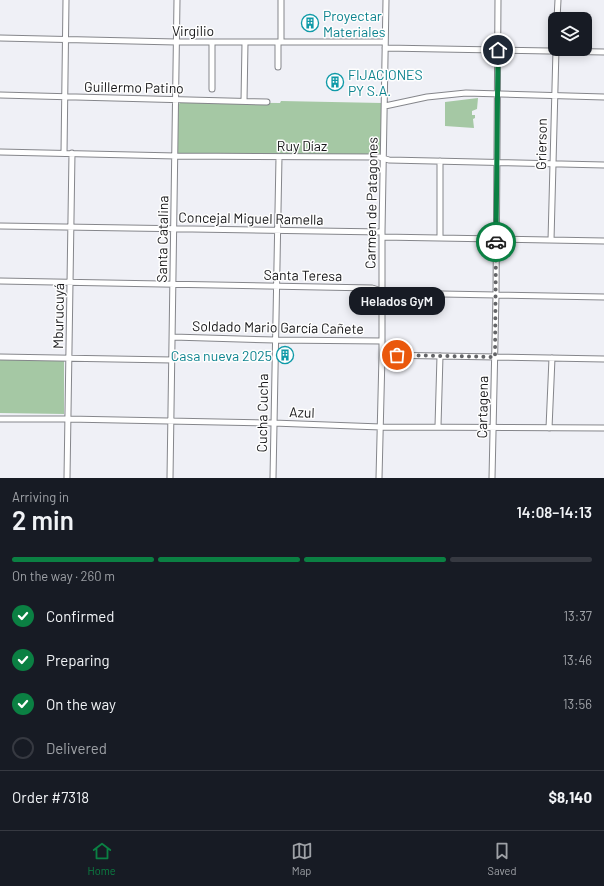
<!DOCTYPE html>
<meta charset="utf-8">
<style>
:root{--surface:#171b24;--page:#20242c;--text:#f1f3f6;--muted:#9ea1a6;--line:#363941;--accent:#0b8043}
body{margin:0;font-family:Barlow,sans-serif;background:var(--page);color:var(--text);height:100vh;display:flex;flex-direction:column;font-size:15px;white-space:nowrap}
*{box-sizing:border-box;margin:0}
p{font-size:13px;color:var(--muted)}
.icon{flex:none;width:22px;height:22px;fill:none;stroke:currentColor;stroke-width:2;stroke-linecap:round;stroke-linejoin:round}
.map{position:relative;height:478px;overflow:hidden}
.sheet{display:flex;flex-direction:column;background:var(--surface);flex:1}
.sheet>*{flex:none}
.fabs{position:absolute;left:548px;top:12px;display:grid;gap:8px}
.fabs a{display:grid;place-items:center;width:44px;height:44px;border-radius:8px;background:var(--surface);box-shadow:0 2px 10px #0003;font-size:20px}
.pin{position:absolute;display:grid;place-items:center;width:34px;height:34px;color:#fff;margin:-17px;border:2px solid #fff;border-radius:50%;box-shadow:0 1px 4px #0007}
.courier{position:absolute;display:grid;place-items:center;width:40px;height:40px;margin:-20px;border:3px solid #0b8043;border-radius:50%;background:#fff;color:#222;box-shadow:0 1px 5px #0007}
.bubble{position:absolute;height:28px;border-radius:12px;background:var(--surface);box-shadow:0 2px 10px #0003;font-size:13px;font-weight:600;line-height:28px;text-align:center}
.headline em{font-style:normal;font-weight:600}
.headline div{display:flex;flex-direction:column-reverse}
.headline{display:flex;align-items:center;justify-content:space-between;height:68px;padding:0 12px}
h1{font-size:26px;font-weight:600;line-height:30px}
.bar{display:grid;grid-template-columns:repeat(4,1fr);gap:6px 4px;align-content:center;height:48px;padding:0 12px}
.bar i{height:5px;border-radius:3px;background:var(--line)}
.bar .active{background:var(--accent)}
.bar p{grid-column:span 4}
.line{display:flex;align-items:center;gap:10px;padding:0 12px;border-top:1px solid var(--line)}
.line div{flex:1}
ol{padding:0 12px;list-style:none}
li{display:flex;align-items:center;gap:12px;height:44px}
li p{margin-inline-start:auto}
li .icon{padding:4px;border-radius:50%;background:var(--accent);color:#fff;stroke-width:4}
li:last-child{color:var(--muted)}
li i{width:22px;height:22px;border:2px solid var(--line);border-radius:50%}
.dock{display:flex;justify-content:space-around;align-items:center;height:56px;border-top:1px solid var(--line);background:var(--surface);font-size:11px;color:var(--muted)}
.dock a{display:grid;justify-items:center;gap:2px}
.dock .active{color:var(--accent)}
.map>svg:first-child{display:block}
.green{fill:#a5c8a4}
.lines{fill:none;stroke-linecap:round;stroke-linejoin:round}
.minor-casing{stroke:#85868b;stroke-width:7}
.minor{stroke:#fff;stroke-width:5}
.done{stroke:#636467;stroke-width:4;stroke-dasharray:0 7.2}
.route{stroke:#0b8043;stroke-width:5}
.labels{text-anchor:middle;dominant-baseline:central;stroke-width:3;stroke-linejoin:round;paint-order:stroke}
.culture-label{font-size:14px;fill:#0d838f;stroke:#fefefe;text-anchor:start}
.street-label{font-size:14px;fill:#18181a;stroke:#fefefe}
</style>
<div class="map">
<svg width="604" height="478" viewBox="0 0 604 478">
<rect width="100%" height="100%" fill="#eff0f6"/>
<!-- green -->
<path class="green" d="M 478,98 L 477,109 L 472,111 L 472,115 L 475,115 L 475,118 L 473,119 L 474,128 L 445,126 L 445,102 Z
M 281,101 L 382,103 L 381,151 L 379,155 L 180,154 L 178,153 L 178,105 L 181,102 L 280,103 Z
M 0,360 L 64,360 L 64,414 L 0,413 Z"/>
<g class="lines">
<!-- minor casing -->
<g class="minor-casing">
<path id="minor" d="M 281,0 L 281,42
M 557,19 L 558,0
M 0,38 L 176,42 L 385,42
M 212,42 L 212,89
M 278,42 L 278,67
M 385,48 L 604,52
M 0,95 L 267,102
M 244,101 L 245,43
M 385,106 L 427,97 L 466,93 L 604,97
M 0,152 L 176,156 L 379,157 L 389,160 L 604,165
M 64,153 L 66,0
M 0,226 L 382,232
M 382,237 L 604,241
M 440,237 L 440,161
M 551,240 L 556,49
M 0,281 L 372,288 L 388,293 L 604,297
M 173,337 L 275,340 L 382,341
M 382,355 L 604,359
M 0,357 L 172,360
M 0,419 L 68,419 L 273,423 L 381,427 L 604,428
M 438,426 L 440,356
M 549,428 L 552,358
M 67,478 L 72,153
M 170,478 L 177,0
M 273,478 L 279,157
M 379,478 L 382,355 L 382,232 L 386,0
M 492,478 L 496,295 L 498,0"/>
</g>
<!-- minor -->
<use href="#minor" class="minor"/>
</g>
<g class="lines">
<!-- done -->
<path class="done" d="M 397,355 L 495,357 L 496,242"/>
<!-- route -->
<path class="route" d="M 496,242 L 498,50"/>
</g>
<!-- icons -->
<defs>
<g id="building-ring" transform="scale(0.9)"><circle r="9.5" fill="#fefefe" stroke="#0f9aa8" stroke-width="1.5"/><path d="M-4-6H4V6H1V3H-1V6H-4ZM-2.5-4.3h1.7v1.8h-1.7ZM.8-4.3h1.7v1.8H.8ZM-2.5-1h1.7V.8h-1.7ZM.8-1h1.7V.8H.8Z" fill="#0f9aa8"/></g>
</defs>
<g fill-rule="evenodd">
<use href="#building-ring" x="310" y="23"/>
<use href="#building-ring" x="335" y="82"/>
<use href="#building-ring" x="285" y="355"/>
</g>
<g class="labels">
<!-- culture labels -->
<g class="culture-label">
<text x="323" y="15">Proyectar<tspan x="323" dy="16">Materiales</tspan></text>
<text x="348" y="74">FIJACIONES<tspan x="348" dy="16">PY S.A.</tspan></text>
<text x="272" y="355" text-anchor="end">Casa nueva 2025</text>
</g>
<!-- street labels -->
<g class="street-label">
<text x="193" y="30">Virgilio</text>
<text transform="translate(134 87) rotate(1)">Guillermo Patino</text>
<text transform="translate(541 144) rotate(-89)">Grierson</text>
<text x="302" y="145">Ruy Díaz</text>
<text transform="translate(371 203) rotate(-89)">Carmen de Patagones</text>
<text transform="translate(251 218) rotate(1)">Concejal Miguel Ramella</text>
<text transform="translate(162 239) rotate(-89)">Santa Catalina</text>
<text transform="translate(303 275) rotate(1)">Santa Teresa</text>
<text transform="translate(58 316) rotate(-89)">Mburucuyá</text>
<text transform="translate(278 327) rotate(1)">Soldado Mario García Cañete</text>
<text transform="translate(482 407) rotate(-89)">Cartagena</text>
<text transform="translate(302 412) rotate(2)">Azul</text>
<text transform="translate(262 413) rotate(-89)">Cucha Cucha</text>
</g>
</g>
</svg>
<div class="fabs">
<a><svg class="icon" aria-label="layers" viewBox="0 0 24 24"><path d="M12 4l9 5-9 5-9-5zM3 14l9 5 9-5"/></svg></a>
</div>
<div class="pin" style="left:397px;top:355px;background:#ea580c"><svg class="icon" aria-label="bag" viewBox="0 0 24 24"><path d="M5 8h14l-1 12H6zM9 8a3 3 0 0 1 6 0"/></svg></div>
<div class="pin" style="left:498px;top:50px;background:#1f2937"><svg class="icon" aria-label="home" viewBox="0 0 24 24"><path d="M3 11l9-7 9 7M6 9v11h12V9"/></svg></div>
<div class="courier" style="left:496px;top:242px"><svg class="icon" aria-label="car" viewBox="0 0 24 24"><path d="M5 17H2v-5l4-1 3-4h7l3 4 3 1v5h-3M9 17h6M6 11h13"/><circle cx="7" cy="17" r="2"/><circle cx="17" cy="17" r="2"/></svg></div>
<div class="bubble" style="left:349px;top:287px;width:96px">Helados GyM</div>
</div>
<section class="sheet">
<div class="headline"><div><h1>2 min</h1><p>Arriving in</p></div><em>14:08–14:13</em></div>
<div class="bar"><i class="active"></i><i class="active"></i><i class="active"></i><i></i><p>On the way · 260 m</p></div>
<ol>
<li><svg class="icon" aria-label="check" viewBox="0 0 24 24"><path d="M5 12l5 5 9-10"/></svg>Confirmed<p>13:37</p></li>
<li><svg class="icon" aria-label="check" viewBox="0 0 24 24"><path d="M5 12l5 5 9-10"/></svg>Preparing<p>13:46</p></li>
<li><svg class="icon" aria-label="check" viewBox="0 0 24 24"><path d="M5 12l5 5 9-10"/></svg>On the way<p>13:56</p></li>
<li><i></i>Delivered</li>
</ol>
<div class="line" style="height:52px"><div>Order #7318</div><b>$8,140</b></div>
</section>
<nav class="dock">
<a class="active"><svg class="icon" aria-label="home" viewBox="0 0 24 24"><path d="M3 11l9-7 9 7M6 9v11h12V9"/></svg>Home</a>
<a><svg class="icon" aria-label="map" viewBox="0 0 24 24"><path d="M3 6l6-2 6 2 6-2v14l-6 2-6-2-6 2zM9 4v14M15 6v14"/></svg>Map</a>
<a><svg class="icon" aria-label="saved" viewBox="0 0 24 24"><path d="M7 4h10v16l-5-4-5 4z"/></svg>Saved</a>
</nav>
